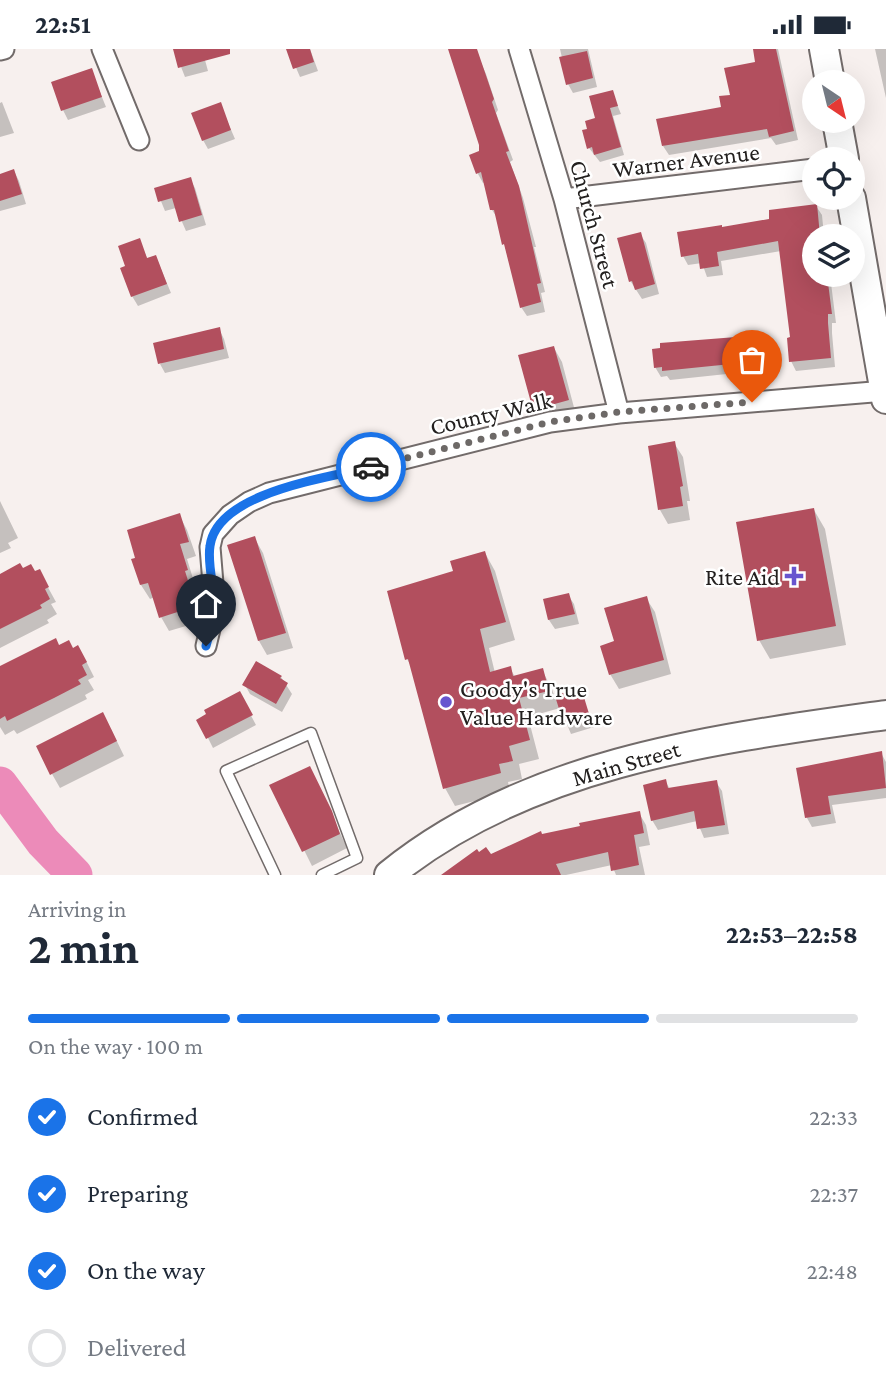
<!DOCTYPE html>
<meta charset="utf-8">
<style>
:root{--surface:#fff;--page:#f6f6f7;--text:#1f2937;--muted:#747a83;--line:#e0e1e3;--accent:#1a73e8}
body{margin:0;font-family:"Crimson Pro",serif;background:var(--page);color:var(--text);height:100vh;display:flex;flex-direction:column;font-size:26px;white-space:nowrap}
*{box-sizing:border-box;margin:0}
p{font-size:23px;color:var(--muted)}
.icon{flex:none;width:38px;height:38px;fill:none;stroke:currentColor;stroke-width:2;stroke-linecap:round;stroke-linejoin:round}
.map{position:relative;height:826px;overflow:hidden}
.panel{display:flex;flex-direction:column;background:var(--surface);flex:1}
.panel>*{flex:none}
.needle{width:46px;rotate:145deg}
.buttons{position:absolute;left:802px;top:21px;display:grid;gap:14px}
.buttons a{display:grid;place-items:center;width:63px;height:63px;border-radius:50%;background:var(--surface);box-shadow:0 7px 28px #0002;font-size:35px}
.pin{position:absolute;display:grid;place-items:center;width:60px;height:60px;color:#fff;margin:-72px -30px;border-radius:50% 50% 50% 0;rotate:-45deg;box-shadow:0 0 7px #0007}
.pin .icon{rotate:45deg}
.courier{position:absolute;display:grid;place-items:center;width:70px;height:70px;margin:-35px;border:5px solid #1a73e8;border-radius:50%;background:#fff;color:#222;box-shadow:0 2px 9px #0007}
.headline em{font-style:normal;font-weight:700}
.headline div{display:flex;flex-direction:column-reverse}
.headline{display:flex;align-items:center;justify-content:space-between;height:119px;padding:0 28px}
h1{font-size:46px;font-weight:700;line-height:52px}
.bar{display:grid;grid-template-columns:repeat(4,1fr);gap:10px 7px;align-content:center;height:84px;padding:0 28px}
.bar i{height:9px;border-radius:5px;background:var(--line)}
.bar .current{background:var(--accent)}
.bar p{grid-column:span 4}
ol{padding:0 28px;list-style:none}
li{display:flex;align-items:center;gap:21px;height:77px}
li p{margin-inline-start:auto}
li .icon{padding:7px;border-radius:50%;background:var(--accent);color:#fff;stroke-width:4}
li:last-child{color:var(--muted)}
li i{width:38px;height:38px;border:4px solid var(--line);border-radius:50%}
.status{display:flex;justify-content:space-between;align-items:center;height:49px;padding:0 35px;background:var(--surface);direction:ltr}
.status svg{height:19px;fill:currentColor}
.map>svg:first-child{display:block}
.shadow{fill:#0003}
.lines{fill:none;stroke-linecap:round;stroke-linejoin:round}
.river{stroke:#ec8bb9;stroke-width:35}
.building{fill:#b24f5e}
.lane-casing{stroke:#726b6a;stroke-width:13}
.street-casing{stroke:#726b6a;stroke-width:23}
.secondary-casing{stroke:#726b6a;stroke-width:32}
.lane{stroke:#fff;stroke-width:10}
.street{stroke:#fff;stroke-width:19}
.secondary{stroke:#fff;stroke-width:28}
.done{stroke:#6d6967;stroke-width:7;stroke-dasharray:0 12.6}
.route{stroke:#1a73e8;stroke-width:9}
.poi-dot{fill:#6755cf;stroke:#fff;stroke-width:2.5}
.labels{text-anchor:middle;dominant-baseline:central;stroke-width:5;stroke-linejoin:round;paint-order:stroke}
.street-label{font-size:24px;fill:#23201f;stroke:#fff}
.poi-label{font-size:24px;fill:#23201f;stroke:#fff;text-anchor:end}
</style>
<div class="status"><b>22:51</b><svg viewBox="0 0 49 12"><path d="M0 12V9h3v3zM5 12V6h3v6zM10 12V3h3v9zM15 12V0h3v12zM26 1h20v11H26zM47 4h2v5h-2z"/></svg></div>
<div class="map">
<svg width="886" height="826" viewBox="0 0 886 826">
<rect width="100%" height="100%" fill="#f7f0ee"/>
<!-- shadow -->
<path class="shadow" d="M 174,0 L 202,0 L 208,22 L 185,28 Z
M 288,0 L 310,0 L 318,22 L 300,28 Z
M 450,0 L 475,0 L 486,25 L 498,61 L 496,64 L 513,111 L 510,113 L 523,149 L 536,198 L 534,198 L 545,243 L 541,244 L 545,263 L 527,267 L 521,258 L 498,170 L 492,161 L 485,133 L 483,134 L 478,125 L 471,107 L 481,103 L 480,95 Z
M 560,0 L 588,0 L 597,38 L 573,44 L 568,35 Z
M 754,0 L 778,0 L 798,91 L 776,96 L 771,89 L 669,106 L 663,97 L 723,60 L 757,14 Z
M 875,0 L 886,0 L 886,49 Z
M 91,21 L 106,58 L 68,71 L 63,61 Z
M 612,43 L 621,65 L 613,67 L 624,106 L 600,113 L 589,99 L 589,81 Z
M 2,53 L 14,84 L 0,88 L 0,54 Z
M 220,55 L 235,90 L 208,100 L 203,91 Z
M 14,122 L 19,132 L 26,155 L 0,162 L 0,126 Z
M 190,130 L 195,139 L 206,176 L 186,182 L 176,159 L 165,162 L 156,140 Z
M 816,157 L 822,166 L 824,187 L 814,187 L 814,226 L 830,226 L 836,274 L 832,274 L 832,284 L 835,318 L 796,322 L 791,312 L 792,290 L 781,202 L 721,212 L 723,226 L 707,228 L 702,214 L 688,216 L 683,207 L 722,180 L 771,171 Z
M 640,185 L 646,194 L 659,245 L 642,250 L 631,233 L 619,190 Z
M 139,191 L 148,211 L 156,208 L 171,244 L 138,257 L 132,247 L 127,218 Z
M 219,280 L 224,290 L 229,309 L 165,324 L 160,315 Z
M 748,289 L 753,299 L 755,322 L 670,331 L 667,327 L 661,328 L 655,318 Z
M 554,299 L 562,313 L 576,366 L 543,375 L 535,360 Z
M 674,394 L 683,408 L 690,452 L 687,452 L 690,471 L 668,475 L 660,461 Z
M 0,452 L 18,489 L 8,494 L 11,499 L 0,504 Z
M 814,461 L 825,480 L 846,596 L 770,610 L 759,591 Z
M 179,466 L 187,481 L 196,507 L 187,510 L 195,536 L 192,537 L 203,572 L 169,582 L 161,568 L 155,548 L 150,550 L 141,536 L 133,511 Z
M 255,490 L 263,504 L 293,599 L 267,606 L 259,592 L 230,497 Z
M 485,504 L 495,522 L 515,591 L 489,599 L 495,624 L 510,619 L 515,628 L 542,621 L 552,640 L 555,649 L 568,645 L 572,651 L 582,647 L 594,678 L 571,685 L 560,659 L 528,668 L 539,710 L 519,715 L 522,730 L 508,733 L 510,743 L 455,757 L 445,739 L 414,622 L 407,610 L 455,524 Z
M 22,522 L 35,525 L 39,522 L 56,553 L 51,555 L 57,565 L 47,571 L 49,574 L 0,599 L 0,525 Z
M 568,546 L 574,555 L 579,575 L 555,580 L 549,571 L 545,552 Z
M 646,549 L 655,563 L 671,625 L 619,640 L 610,625 L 616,594 Z
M 73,601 L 86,612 L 94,628 L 88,631 L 94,641 L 85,646 L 87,650 L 17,685 L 14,681 L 5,686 L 0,678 L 0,620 Z
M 257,615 L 281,628 L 292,645 L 282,663 L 250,645 L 245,636 Z
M 239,644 L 256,676 L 213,699 L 199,671 Z
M 111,680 L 124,707 L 60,739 L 52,725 Z
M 881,704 L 886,713 L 886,749 L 832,756 L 836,774 L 812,778 L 807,769 L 798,720 Z
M 665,732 L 670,740 L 716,733 L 722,742 L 729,785 L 704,789 L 697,772 L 658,781 L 652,771 Z
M 317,734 L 347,799 L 312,817 L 272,737 Z
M 639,764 L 646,776 L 650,796 L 639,798 L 645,826 L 616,826 L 612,816 L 566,826 L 444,826 L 542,787 Z"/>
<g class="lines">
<!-- river -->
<path class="river" d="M 0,735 L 43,793 L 75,826"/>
</g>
<!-- building -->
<path class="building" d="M 173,0 L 230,0 L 230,5 L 178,19 Z
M 286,0 L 310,0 L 314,13 L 293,20 Z
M 448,0 L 477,0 L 494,50 L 492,53 L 509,102 L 506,103 L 519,137 L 541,234 L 537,235 L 541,253 L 520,259 L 504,195 L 502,196 L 494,161 L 490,161 L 481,123 L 476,125 L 469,106 L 479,102 L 479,96 Z
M 753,0 L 776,0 L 794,82 L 769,88 L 767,80 L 662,97 L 656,70 L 721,58 L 719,47 L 730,46 L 724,19 L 755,13 Z
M 587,2 L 593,29 L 566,36 L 559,8 Z
M 92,19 L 102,48 L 61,62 L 51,33 Z
M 613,41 L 618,57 L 610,59 L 621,98 L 594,106 L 592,98 L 587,100 L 582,81 L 587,80 L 585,72 L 595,69 L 589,47 Z
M 221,53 L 231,81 L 202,92 L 191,64 Z
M 14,120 L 22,145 L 0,152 L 0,125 Z
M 191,128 L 202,166 L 179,173 L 172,149 L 158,153 L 154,139 Z
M 817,155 L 820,187 L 814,187 L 814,226 L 827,226 L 832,265 L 828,265 L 828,274 L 831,309 L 789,313 L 787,289 L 790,288 L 778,192 L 717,203 L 719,217 L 700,220 L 698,205 L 681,208 L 677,183 L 722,176 L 722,178 L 769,170 L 769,161 Z
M 641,183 L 655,235 L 635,241 L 632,232 L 629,233 L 617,189 Z
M 140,189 L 147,209 L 156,206 L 167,235 L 131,248 L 120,219 L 125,217 L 118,197 Z
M 220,278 L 224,300 L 158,315 L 153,294 Z
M 749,287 L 751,313 L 662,322 L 662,318 L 654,319 L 652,300 L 660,299 L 660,294 Z
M 554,297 L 569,351 L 533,361 L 518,306 Z
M 675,392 L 683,437 L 680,438 L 683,457 L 658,461 L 648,397 Z
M 814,459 L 836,577 L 757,592 L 736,473 Z
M 180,464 L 189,493 L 180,495 L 188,521 L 185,522 L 196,557 L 159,569 L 148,534 L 140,536 L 131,510 L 135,509 L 127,481 Z
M 255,487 L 286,584 L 258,592 L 227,496 Z
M 485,502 L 506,573 L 480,580 L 490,623 L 511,617 L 513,627 L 543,619 L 549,642 L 519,649 L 530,691 L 509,697 L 513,712 L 499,715 L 501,724 L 443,740 L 408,610 L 405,611 L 387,542 L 453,522 L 450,512 Z
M 20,514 L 23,519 L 31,515 L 35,522 L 40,520 L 49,538 L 45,540 L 50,550 L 40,556 L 42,559 L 0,580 L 0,525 Z
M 569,544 L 575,565 L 548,571 L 543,550 Z
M 647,547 L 664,611 L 609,626 L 600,597 L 614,592 L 604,559 Z
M 56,589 L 59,596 L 69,591 L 73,599 L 78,596 L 87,613 L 82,616 L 87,626 L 78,631 L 81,635 L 54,649 L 7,672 L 5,667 L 0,670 L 0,617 Z
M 256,612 L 282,627 L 280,629 L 288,634 L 276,655 L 242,636 Z
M 240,642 L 253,666 L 206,690 L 196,671 L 206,665 L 204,661 Z
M 569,642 L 571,649 L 583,645 L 590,668 L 564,676 L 555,647 Z
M 103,663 L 117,692 L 50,726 L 36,697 Z
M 882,702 L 886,739 L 828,747 L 831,765 L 805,769 L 796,719 Z
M 310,717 L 332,762 L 340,785 L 302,803 L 269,736 Z
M 666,730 L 668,739 L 717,731 L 725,776 L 697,780 L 694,762 L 651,772 L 643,736 Z
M 640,762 L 644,784 L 634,786 L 639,816 L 611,822 L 608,803 L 556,815 L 561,826 L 441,826 L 477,800 L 479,803 L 486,798 L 491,805 L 541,782 L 542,785 L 580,777 L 579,774 Z"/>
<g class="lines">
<!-- lane casing -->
<g class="lane-casing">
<path id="lane" d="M 275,826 L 226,722 L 311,684 L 357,809 L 322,826"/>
</g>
<!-- street casing -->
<g class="street-casing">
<path id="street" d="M 102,0 L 139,91
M 519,0 L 564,150 L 619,364
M 0,1 L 4,0
M 564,150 L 814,120
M 206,597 L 215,559 L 210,498 L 213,485 L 230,466 L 249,453 L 269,444 L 550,373 L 619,364 L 885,342"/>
</g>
<!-- secondary casing -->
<g class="secondary-casing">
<path id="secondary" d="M 824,0 L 830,33
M 837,72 L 844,110
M 851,149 L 886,350
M 389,826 C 528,713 713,690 886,666"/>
</g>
<!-- lane -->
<use href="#lane" class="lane"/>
<!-- street -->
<use href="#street" class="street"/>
<!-- secondary -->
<use href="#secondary" class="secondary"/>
</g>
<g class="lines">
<!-- done -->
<path class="done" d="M 371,418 L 550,373 L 619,363 L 752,353"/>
<!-- route -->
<path class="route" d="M 206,597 C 209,584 216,569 215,556 C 214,537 207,515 210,497 C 217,443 328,429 371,418"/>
</g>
<!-- markers -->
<g class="poi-dot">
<path d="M790.5 516.5h7v7h7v7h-7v7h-7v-7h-7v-7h7z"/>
<circle cx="446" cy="653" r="7"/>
</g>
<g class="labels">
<!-- street labels -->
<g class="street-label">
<text transform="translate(686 111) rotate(-7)">Warner Avenue</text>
<text transform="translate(595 175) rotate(75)">Church Street</text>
<text transform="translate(491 364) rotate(-13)">County Walk</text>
<text transform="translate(626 714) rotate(-16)">Main Street</text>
</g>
<!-- poi labels -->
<g class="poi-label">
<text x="780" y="527">Rite Aid</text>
<text x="460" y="639" text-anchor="start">Goody's True<tspan x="460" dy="28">Value Hardware</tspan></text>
</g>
</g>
</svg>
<div class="buttons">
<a><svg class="needle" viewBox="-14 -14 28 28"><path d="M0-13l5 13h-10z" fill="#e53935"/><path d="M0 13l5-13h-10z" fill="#747a83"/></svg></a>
<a><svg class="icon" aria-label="locate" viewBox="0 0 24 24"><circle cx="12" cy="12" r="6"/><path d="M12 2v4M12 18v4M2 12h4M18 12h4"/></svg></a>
<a><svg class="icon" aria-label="layers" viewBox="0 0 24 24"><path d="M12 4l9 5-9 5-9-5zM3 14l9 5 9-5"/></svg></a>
</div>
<div class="pin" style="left:752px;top:353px;background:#ea580c"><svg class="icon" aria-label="bag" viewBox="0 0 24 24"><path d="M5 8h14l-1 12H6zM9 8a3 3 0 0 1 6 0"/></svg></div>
<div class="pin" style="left:206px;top:597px;background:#1f2937"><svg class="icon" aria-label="home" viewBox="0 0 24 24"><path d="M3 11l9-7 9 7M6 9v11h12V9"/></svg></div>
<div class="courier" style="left:371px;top:418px"><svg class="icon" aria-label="car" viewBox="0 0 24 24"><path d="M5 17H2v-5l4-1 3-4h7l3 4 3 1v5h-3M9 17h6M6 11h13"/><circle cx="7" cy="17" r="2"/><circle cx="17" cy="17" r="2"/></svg></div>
</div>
<section class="panel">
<div class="headline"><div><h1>2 min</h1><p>Arriving in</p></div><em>22:53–22:58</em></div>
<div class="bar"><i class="current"></i><i class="current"></i><i class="current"></i><i></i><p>On the way · 100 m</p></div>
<ol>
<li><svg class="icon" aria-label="check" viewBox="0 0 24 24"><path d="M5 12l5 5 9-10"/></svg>Confirmed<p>22:33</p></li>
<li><svg class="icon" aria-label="check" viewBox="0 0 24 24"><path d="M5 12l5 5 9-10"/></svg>Preparing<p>22:37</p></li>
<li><svg class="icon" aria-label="check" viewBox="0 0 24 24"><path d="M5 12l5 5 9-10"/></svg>On the way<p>22:48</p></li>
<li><i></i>Delivered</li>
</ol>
</section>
